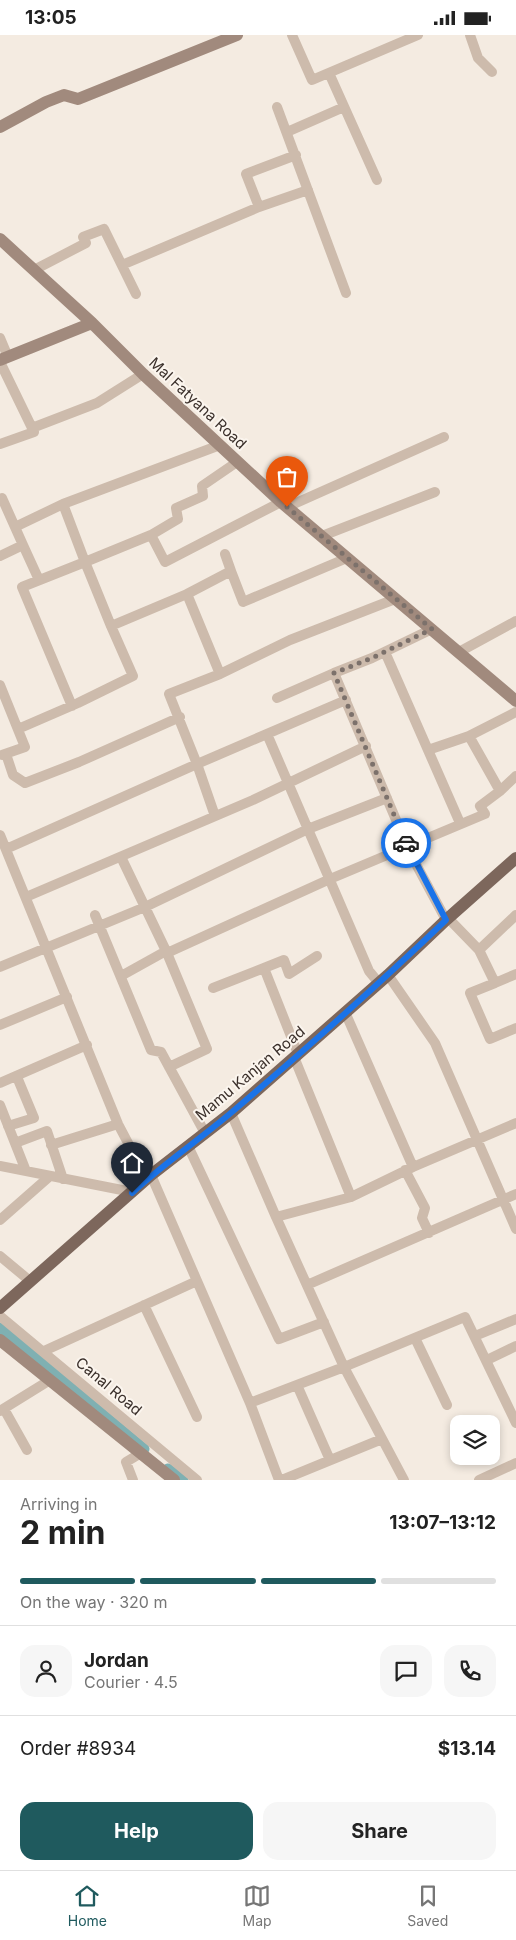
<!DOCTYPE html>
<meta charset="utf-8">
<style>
:root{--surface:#fff;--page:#f6f6f6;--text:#222;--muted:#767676;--line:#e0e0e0;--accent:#1f5a5e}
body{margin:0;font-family:Inter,sans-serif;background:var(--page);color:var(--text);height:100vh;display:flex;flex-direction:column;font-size:19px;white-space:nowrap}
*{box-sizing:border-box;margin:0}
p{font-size:16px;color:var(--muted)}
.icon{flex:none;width:28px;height:28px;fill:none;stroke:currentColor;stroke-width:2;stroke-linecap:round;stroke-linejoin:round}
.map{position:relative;height:1445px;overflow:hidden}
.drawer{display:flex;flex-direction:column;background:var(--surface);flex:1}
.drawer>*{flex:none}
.controls{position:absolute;left:450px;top:1380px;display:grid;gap:10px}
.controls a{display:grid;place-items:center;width:50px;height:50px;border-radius:10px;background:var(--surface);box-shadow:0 2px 8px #0003;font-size:25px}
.pin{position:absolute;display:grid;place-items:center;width:42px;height:42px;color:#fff;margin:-51px -21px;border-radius:50% 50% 50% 0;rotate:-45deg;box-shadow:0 0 5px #0007}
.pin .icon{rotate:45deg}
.courier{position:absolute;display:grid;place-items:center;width:50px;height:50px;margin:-25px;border:4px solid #1a73e8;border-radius:50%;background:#fff;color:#222;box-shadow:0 1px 6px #0007}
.head em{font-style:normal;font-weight:700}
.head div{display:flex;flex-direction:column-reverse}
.head{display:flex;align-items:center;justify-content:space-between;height:85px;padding:0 20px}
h1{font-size:32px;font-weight:700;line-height:38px}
.bar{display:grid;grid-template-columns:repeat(4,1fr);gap:8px 5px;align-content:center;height:60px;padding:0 20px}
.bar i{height:6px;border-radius:4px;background:var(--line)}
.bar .on{background:var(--accent)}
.bar p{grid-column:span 4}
.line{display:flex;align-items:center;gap:12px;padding:0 20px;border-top:1px solid var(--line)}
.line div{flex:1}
.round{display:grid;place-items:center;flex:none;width:52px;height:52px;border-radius:15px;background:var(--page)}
.primary-button{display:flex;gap:10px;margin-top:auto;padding:10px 20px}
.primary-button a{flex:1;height:58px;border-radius:15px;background:var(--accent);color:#fff;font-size:20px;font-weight:700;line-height:58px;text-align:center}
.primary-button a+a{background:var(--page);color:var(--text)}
.status{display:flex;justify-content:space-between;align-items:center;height:35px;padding:0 25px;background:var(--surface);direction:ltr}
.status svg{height:14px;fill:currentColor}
.tabs{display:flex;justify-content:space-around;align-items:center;height:70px;border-top:1px solid var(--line);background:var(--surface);font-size:14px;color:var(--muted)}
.tabs a{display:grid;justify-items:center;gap:2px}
.tabs .on{color:var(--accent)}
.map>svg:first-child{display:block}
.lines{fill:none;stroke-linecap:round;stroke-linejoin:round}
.canal{stroke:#7fb0b2;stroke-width:11}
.street{stroke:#cdbbac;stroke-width:10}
.secondary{stroke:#a18a7d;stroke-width:12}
.primary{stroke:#7d675c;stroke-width:12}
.done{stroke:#7c716b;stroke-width:5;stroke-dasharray:0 9}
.route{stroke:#1a73e8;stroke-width:6}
.labels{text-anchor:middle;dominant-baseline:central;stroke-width:4;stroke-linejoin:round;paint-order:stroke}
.street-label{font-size:15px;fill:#3b302b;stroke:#fbf5ee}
</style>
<div class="status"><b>13:05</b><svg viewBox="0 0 49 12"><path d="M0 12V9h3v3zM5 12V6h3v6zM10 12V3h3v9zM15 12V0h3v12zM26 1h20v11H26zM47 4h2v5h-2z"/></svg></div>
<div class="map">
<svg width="516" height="1445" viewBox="0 0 516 1445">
<rect width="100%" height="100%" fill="#f4ebe1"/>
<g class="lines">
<!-- canal -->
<path class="canal" d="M 0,1293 L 144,1414
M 168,1434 L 183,1445"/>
<!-- street -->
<path class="street" d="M 292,0 L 312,45 L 418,0
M 470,0 L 478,23 L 492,37
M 329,38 L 377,145
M 277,72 L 346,258
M 287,97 L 344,72
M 296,120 L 246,139 L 259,172 L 308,155
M 122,230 L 259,172
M 34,235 L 86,208 L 83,202 L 104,194 L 136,259
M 0,303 L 8,322
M 0,327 L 34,397 L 0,409
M 32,393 L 97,368 L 143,339
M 237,427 L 202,451 L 203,461 L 176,473 L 178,484 L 151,500 L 165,527 L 281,467
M 0,464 L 2,463 L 23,510 L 0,521
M 287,472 L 444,402
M 15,492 L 63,469
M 322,501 L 435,457
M 23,510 L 39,545
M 225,519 L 231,536
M 187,559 L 231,536 L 243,567 L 347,523
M 111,591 L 85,527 L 151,500
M 385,617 L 460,788
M 459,617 L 516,586
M 334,638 L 372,623 L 432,594
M 0,650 L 25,712 L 2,720
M 277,663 L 334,638 L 410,818 L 446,885
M 346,665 L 197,729 L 169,659 L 220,639 L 290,605 L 395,564
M 72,671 L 22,552 L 85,527 L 63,469 L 220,410
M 18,694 L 78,668 L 133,641 L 111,591 L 187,559 L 220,639
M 267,699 L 369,936 L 378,947
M 469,701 L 500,756 L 516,741
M 428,715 L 469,701 L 516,677
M 6,719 L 13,740 L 25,748 L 79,727 L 180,682
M 0,800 L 118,1089 L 147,1144
M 6,814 L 197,729 L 215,781
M 121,822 L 167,918 L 207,1014 L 169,1032
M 26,862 L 253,765 L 366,711
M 95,880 L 151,1015 L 161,1017 L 205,1098
M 448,883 L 479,915 L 495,948 L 516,939
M 479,915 L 516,880
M 167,918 L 330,844 L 485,779 L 480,771 L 500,756
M 0,932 L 145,872 L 308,794 L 387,763
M 264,933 L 284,925 L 289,939 L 317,921
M 388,940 L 435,1008 L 516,1194
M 121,941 L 166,916
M 495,948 L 470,958 L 490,1004 L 516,993
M 213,953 L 264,933 L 298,1019
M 345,977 L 413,1132
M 0,990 L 67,962
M 294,1022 L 351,1162
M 0,1048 L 87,1010
M 0,1070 L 26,1136
M 231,1078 L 276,1182 L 351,1162 L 413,1132 L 516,1088
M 8,1091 L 34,1083 L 17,1042
M 15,1108 L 47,1096 L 63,1144
M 51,1110 L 118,1089
M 188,1111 L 279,1304 L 324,1287
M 0,1131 L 132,1157
M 405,1135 L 425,1173 L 422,1183 L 429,1198
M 151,1140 L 250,1368 L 279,1445
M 276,1182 L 344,1332 L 404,1445
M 0,1185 L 50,1141
M 0,1221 L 30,1246
M 307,1250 L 516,1159
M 144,1270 L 197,1382
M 0,1281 L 197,1445
M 475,1301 L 516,1284
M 415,1303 L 447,1370
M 44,1316 L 197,1246
M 487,1325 L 516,1311
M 297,1350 L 330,1425
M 250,1368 L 344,1332 L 465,1282 L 516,1388
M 4,1374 L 27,1415
M 0,1376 L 50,1345
M 133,1445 L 126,1427 L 141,1418
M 282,1445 L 382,1404
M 479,1445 L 516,1428"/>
<!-- secondary -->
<path class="secondary" d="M 0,92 L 46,67 L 64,60 L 78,64 L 237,0
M 0,204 L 92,288 L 143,339 L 281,467 L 516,666
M 0,325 L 92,288
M 0,1305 L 174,1445"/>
<!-- primary -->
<path class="primary" d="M 0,1273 L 151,1140 L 231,1078 L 388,940 L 446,885 L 516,823"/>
</g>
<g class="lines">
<!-- done -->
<path class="done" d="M 287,472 L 432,594 L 372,623 L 334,638 L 406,808"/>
<!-- route -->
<path class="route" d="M 132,1158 C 163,1129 199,1105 232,1077 C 305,1015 377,951 446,885 L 406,808"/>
</g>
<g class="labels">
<!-- street labels -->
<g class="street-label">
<text transform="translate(198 368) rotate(43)">Mal Fatyana Road</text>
<text transform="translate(250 1038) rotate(-40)">Mamu Kanjan Road</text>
<text transform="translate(109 1351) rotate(40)">Canal Road</text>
</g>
</g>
</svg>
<div class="controls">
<a><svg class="icon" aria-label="layers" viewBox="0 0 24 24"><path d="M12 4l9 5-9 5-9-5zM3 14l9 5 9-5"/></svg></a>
</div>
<div class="pin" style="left:287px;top:472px;background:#ea580c"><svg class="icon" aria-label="bag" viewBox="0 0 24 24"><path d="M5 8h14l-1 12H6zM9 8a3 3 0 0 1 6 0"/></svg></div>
<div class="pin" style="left:132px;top:1158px;background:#1f2937"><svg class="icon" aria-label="home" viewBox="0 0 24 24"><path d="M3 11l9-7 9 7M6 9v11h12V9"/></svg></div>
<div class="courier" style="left:406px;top:808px"><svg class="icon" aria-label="car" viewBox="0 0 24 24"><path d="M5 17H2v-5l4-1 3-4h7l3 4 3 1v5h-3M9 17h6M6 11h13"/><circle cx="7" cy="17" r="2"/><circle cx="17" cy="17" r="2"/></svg></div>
</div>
<section class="drawer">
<div class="head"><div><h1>2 min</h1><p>Arriving in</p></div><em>13:07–13:12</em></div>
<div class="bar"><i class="on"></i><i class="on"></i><i class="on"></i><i></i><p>On the way · 320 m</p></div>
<div class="line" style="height:90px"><a class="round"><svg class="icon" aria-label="person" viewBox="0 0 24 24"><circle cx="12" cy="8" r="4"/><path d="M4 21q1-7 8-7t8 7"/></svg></a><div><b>Jordan</b><p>Courier · 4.5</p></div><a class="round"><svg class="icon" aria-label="chat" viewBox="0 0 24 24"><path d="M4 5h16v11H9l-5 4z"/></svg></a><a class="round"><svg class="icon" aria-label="phone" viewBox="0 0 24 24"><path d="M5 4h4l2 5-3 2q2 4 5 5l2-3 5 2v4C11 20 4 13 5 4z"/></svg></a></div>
<div class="line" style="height:65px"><div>Order #8934</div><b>$13.14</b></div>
<div class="primary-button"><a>Help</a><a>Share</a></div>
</section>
<nav class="tabs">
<a class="on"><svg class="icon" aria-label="home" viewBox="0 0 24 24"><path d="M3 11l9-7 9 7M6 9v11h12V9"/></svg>Home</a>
<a><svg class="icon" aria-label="map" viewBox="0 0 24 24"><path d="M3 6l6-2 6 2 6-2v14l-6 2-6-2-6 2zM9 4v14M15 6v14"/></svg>Map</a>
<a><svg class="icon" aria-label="saved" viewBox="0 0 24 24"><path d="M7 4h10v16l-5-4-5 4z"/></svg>Saved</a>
</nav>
